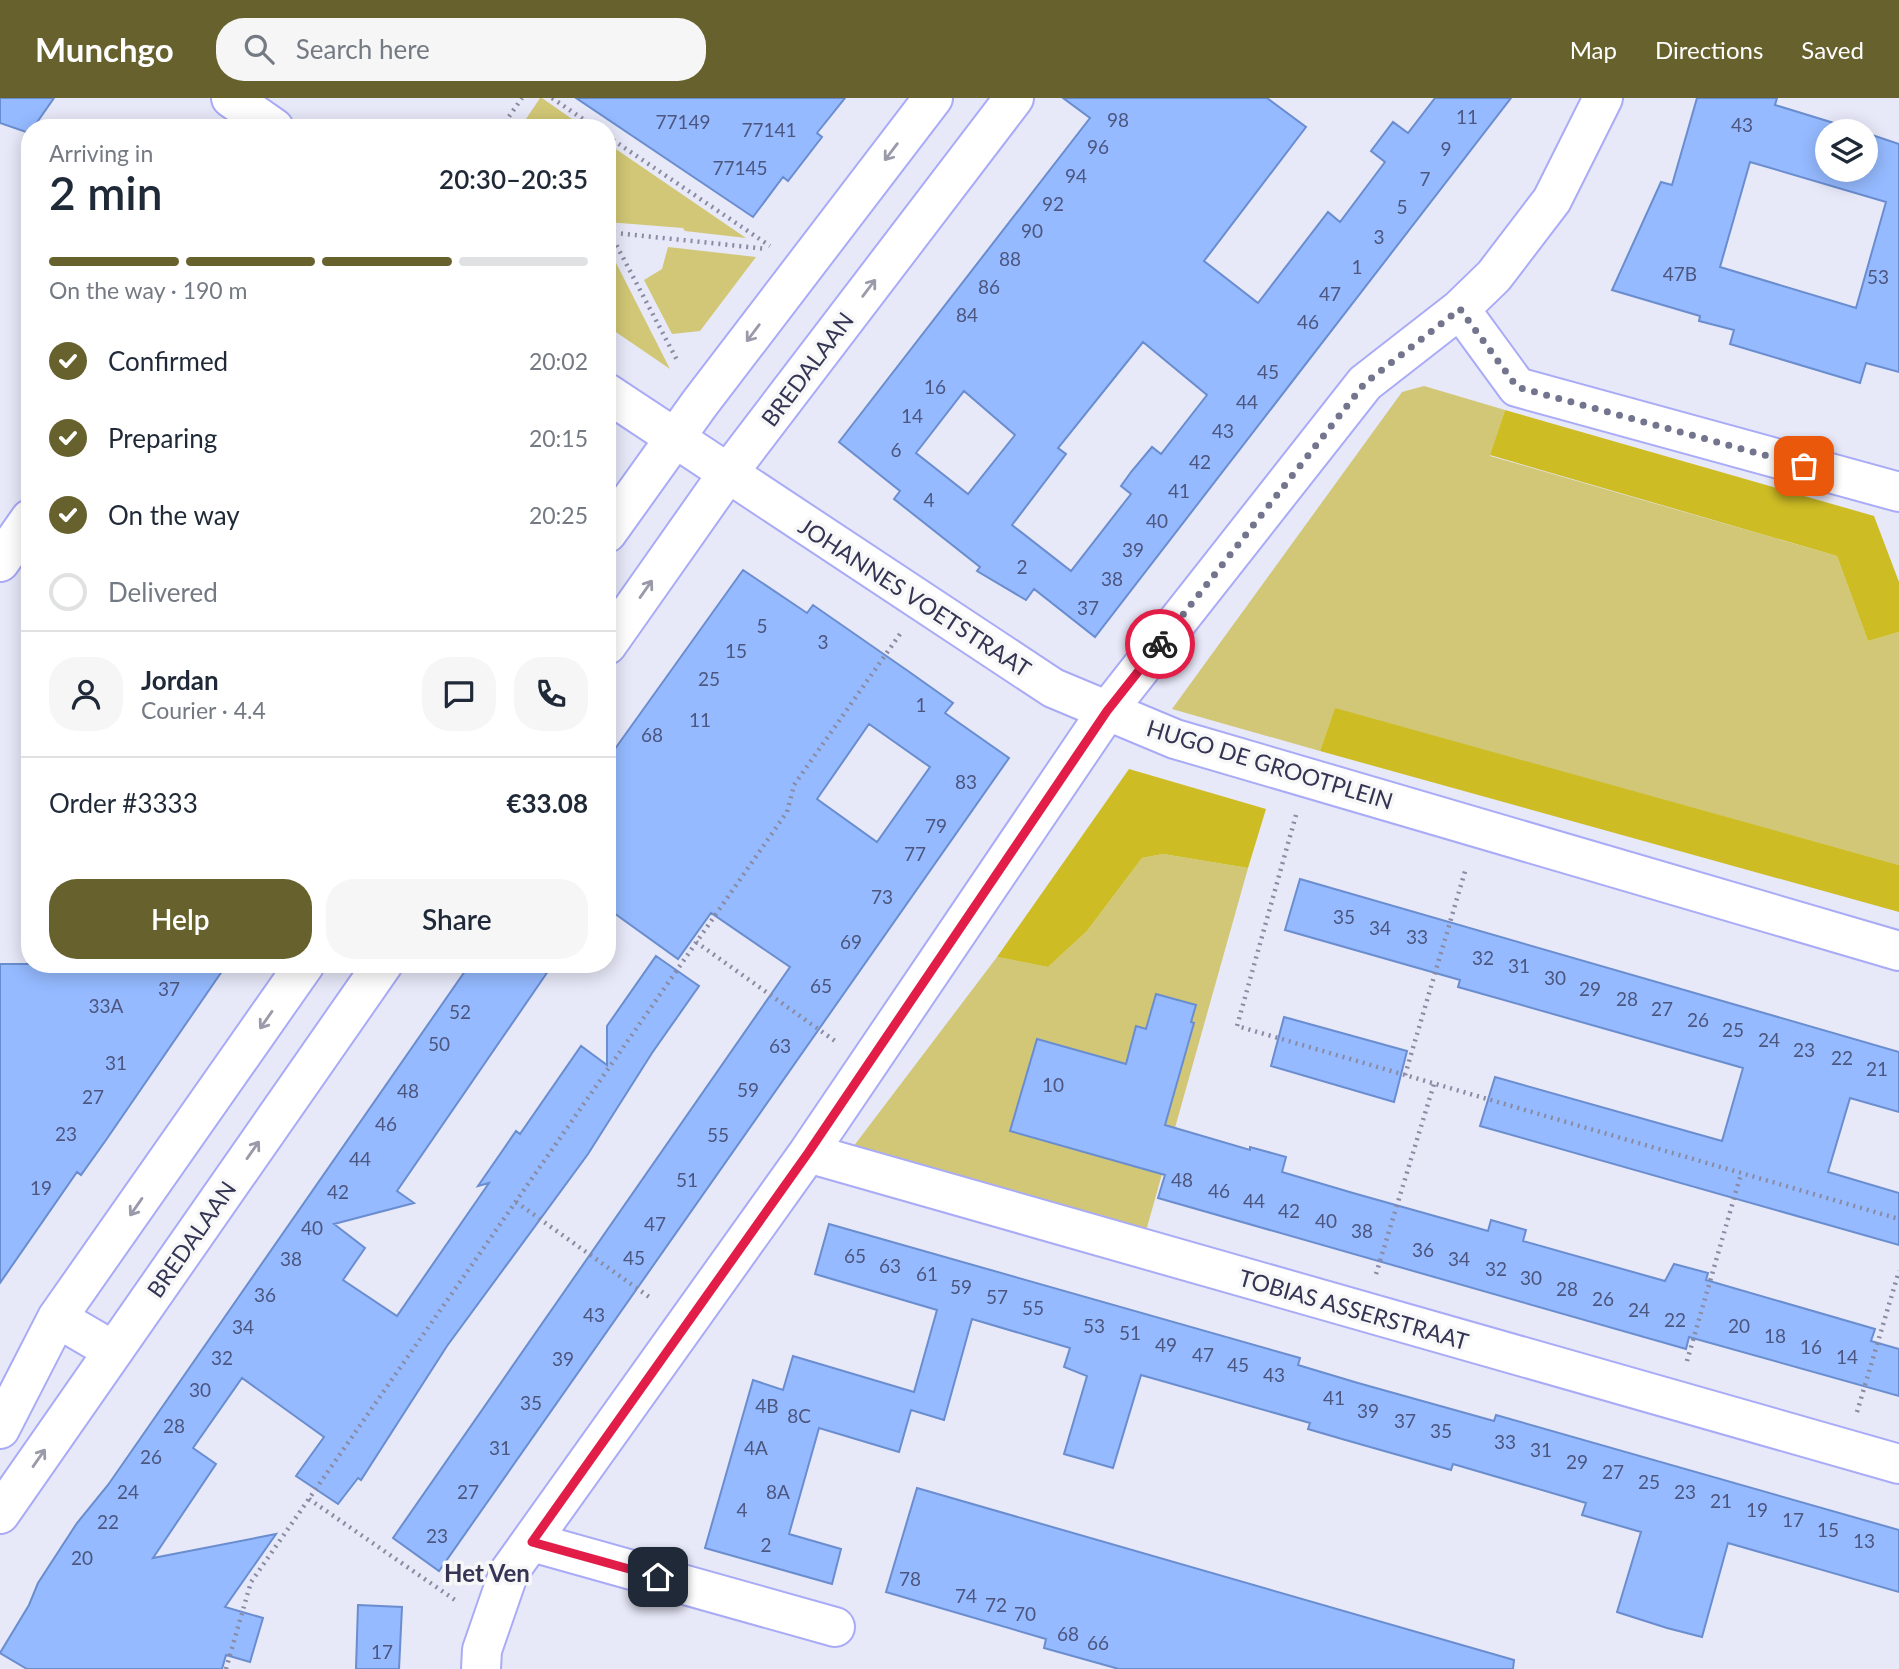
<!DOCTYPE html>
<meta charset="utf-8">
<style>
:root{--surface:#fff;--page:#f6f6f7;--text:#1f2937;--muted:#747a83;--line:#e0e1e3;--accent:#67612d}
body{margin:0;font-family:Lato,sans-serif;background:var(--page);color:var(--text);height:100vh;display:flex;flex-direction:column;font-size:26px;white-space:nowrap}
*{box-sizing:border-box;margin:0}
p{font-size:23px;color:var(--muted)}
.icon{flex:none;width:38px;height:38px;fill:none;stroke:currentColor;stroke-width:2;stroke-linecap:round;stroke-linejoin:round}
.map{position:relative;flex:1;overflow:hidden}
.panel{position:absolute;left:21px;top:21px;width:595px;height:854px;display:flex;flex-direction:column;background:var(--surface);border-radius:28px;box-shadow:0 4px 18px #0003}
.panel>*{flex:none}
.fabs{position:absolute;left:1815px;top:21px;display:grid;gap:14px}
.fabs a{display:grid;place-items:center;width:63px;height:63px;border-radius:50%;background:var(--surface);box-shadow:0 4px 18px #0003;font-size:35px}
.pin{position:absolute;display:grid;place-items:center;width:60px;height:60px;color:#fff;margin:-30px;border-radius:14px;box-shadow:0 4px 10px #0006}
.courier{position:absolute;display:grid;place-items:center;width:70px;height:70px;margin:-35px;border:5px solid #e11d48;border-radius:50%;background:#fff;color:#222;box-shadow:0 2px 9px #0007}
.summary em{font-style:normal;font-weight:600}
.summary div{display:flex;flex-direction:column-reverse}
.summary{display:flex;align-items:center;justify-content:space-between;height:119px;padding:0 28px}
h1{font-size:46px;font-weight:600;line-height:52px}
.bar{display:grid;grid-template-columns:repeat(4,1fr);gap:10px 7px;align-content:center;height:84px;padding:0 28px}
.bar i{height:9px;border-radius:5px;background:var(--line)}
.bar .current{background:var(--accent)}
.bar p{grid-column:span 4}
.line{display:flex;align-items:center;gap:18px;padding:0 28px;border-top:2px solid var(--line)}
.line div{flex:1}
.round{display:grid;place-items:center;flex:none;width:74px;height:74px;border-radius:28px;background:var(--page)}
ol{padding:0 28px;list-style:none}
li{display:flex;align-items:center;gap:21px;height:77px}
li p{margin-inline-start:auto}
li .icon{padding:7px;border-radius:50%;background:var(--accent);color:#fff;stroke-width:4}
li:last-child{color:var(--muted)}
li i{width:38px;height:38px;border:4px solid var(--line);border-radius:50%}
.button{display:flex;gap:14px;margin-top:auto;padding:14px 28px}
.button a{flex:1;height:80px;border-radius:28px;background:var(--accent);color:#fff;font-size:28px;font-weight:600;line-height:80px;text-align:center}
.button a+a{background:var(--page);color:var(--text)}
header{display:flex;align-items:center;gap:42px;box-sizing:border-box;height:98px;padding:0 35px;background:var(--accent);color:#fff}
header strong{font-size:33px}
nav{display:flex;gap:38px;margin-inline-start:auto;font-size:24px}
.search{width:490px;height:63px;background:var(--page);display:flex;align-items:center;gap:18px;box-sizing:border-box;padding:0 24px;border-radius:28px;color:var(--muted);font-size:26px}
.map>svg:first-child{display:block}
.green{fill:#d1c776}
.forest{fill:#cdbc24}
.building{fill:#95baff;stroke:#6a8dcf;stroke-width:2;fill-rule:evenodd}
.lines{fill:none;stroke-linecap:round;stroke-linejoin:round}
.minor-casing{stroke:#a9abf6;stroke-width:42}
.tertiary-casing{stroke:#a9abf6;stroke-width:42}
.path{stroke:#8a8ba3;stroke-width:4.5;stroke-dasharray:2 5;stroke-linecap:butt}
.minor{stroke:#fff;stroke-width:38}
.tertiary{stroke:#fff;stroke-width:38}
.oneway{stroke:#9a9aaa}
.done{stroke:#73748d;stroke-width:7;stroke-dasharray:0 12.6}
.route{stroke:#e11d48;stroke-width:9}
.labels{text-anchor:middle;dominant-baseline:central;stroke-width:7;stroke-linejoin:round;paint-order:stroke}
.number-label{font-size:19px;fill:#4c567f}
.street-label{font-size:23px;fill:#343554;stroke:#f7f7f7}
.neighbourhood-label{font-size:24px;font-weight:bold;fill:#343554;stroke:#f7f7f7}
</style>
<header>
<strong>Munchgo</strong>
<div class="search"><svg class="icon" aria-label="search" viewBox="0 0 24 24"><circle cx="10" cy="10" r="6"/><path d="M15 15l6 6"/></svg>Search here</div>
<nav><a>Map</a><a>Directions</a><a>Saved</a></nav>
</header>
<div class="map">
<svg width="1899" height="1571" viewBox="0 0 1899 1571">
<rect width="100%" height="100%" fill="#e7e8f8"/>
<!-- green -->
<path class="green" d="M 540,0 L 542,0 L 585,30 L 520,30 Z
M 607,45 L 746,140 L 685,133 L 683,130 L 607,124 Z
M 668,149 L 756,159 L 700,233 L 672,236 L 644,182 L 662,171 Z
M 607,152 L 611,155 L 670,271 L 607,228 Z
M 1424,288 L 1505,312 L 1490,358 L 1837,458 L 1868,543 L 1899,534 L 1899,767 L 1335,611 L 1320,653 L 1172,611 L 1402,294 Z
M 1163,756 L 1248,770 L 1146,1133 L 850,1053 L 997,859 L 1048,869 L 1087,833 L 1142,760 Z"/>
<!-- forest -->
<path class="forest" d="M 1505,312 L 1874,418 L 1899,484 L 1899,534 L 1868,543 L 1837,458 L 1490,357 Z
M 1335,610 L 1899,767 L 1899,814 L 1320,653 Z
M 1129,671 L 1266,711 L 1248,770 L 1163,756 L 1142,760 L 1087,833 L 1048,869 L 997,859 Z"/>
<!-- building -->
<path class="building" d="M 0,0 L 54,0 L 33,30 L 30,30 L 29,35 L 0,25 Z
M 576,0 L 845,0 L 817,35 L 822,39 L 788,83 L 783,79 L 753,119 Z
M 1063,0 L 1267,0 L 1306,29 L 1204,163 L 1258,205 L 1328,114 L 1340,124 L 1385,64 L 1371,53 L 1393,24 L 1408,35 L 1435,0 L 1511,0 L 1095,539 L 1034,491 L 1026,502 L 977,473 L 980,469 L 894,401 L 900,393 L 839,344 L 1090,20 ZM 1143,244 L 1207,297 L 1161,356 L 1152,349 L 1131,374 L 1121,388 L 1131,396 L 1071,473 L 1012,427 L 1066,356 L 1058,350 ZM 964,293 L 1015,337 L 968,396 L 916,355 Z
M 1697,0 L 1777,0 L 1775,7 L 1860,33 L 1827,33 L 1827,72 L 1866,72 L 1866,35 L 1899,46 L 1899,274 L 1866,265 L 1860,285 L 1730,246 L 1734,232 L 1699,223 L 1700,218 L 1612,192 L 1661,84 L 1672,87 ZM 1750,64 L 1886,104 L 1856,210 L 1720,169 Z
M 743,472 L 807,515 L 813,507 L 908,573 L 953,605 L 945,615 L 1009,660 L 439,1473 L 393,1440 L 790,869 L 711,815 L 678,861 L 607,810 L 607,662 ZM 869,626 L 930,669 L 877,744 L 817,701 Z
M 1300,781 L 1899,954 L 1899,1014 L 1850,1000 L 1828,1074 L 1899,1095 L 1899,1147 L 1480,1028 L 1495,979 L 1722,1043 L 1743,970 L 1458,889 L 1460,882 L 1285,832 Z
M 656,858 L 699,888 L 652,955 L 588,1056 L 447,1248 L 361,1382 L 358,1380 L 338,1406 L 296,1378 L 324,1339 L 242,1280 L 193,1350 L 216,1366 L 153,1460 L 276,1436 L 225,1509 L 263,1520 L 250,1564 L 226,1557 L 222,1571 L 27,1571 L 0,1555 L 29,1507 L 38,1485 L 77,1425 L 108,1387 L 470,866 L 553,866 L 397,1093 L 414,1105 L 334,1126 L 365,1150 L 343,1182 L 397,1218 L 489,1085 L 478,1088 L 516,1033 L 520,1036 L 581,948 L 607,967 L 607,928 Z
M 0,866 L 227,866 L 106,1042 L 81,1077 L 77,1074 L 0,1185 Z
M 1156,896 L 1196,907 L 1191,924 L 1194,925 L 1165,1027 L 1250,1052 L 1250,1049 L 1286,1059 L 1282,1074 L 1353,1095 L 1488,1133 L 1491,1122 L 1526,1132 L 1523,1143 L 1665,1183 L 1674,1166 L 1708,1175 L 1706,1182 L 1875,1231 L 1871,1243 L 1899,1251 L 1899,1298 L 1689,1239 L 1686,1251 L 1158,1100 L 1165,1077 L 1010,1033 L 1037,941 L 1126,966 L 1136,928 L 1146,931 Z
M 1284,919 L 1407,953 L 1394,1004 L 1271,968 Z
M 829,1126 L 1300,1260 L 1298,1267 L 1358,1285 L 1494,1323 L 1496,1317 L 1899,1432 L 1899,1494 L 1728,1445 L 1702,1539 L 1667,1530 L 1617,1514 L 1641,1434 L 1582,1417 L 1586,1405 L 1453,1366 L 1451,1372 L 1342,1341 L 1308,1331 L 1310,1325 L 1141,1277 L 1113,1370 L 1064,1356 L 1087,1278 L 1064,1269 L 1070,1250 L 972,1221 L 944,1322 L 911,1312 L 899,1354 L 819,1330 L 789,1436 L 841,1451 L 832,1486 L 705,1450 L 753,1282 L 783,1292 L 793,1258 L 914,1294 L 937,1212 L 815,1176 Z
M 917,1390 L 1514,1562 L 1513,1571 L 1119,1571 L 1044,1550 L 1046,1541 L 886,1494 Z
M 358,1507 L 402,1509 L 399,1571 L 356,1571 Z"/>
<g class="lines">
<!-- minor casing -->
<g class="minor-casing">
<path id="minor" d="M 231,0 L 274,30
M 1460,211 L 1517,289 L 1899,394
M 607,295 L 1053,590 L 1175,641 L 1899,853
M 0,464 L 30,421
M 808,1055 L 1899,1366
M 532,1444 L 835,1529
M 481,1571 L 482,1552 L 509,1474 L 808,1055 L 1107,613 L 1365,285 L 1460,211 L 1494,178 L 1552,102 L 1603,0"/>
</g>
<!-- tertiary casing -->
<g class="tertiary-casing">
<path id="tertiary" d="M 607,435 L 700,305 L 933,0
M 607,547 L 728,375 L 1014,0
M 57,1220 L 112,1252
M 0,1331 L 57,1220 L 305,866
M 0,1416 L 383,866"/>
</g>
<!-- path -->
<path class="path" d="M 552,0 L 596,30
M 501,30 L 522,0
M 607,38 L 770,148
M 607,134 L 767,151
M 610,135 L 678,264
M 1296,717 L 1237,928 L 1899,1121
M 696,844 L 835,943
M 1405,977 L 1466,770
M 516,1104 L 652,1201
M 1376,1176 L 1434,986
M 1687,1263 L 1741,1076
M 1857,1314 L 1899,1173
M 309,1401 L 455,1502
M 226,1571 L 251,1484 L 787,714 L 794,687 L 900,536"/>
<!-- minor -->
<use href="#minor" class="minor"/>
<!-- tertiary -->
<use href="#tertiary" class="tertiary"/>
</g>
<!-- one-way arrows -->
<defs><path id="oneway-shaft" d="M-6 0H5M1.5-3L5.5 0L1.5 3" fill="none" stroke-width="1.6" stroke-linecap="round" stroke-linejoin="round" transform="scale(1.75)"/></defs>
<g class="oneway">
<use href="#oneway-shaft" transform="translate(891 54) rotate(127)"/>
<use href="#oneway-shaft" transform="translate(869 190) rotate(-53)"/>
<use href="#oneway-shaft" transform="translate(753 235) rotate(127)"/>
<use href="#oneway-shaft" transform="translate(646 491) rotate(-55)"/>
<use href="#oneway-shaft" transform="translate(266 922) rotate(125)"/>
<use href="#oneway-shaft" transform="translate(253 1052) rotate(-55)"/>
<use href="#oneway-shaft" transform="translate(136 1109) rotate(125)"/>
<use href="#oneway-shaft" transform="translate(39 1360) rotate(-55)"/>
</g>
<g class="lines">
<!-- done -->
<path class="done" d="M 1160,546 L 1365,285 L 1460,211 L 1517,289 L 1804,368"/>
<!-- route -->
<path class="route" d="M 658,1479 L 532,1444 L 808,1055 L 1107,613 L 1160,546"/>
</g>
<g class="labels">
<!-- number labels -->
<g class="number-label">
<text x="1467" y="18">11</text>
<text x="1118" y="21">98</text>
<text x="683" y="23">77149</text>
<text x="1742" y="26">43</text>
<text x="769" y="31">77141</text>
<text x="1098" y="48">96</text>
<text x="1446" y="50">9</text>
<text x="740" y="69">77145</text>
<text x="1076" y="77">94</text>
<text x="1425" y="80">7</text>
<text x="1053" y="105">92</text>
<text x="1402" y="108">5</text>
<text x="1032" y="132">90</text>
<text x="1379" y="138">3</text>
<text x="1010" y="160">88</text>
<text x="1357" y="168">1</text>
<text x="1680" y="175">47B</text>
<text x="1878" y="178">53</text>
<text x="989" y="188">86</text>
<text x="1330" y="195">47</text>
<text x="967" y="216">84</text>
<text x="1308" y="223">46</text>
<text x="1268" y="273">45</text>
<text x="935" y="288">16</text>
<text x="1247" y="303">44</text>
<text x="912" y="317">14</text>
<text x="1223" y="332">43</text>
<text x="896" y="351">6</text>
<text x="1200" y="363">42</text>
<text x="1179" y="392">41</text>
<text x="929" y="401">4</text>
<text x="1157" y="422">40</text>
<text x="1133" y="451">39</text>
<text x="1022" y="468">2</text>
<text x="1112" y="480">38</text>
<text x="1088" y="509">37</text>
<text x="762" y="527">5</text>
<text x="823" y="543">3</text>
<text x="736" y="552">15</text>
<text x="709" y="580">25</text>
<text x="921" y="606">1</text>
<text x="700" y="621">11</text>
<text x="652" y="636">68</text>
<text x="966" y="683">83</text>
<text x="936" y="727">79</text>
<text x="915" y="755">77</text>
<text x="882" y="798">73</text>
<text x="1344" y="818">35</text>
<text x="1380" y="829">34</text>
<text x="1417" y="838">33</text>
<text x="851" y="843">69</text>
<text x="1483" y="859">32</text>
<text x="1519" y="867">31</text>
<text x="1555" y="879">30</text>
<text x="821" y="887">65</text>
<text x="169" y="890">37</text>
<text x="1590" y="890">29</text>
<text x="1627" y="900">28</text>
<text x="106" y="907">33A</text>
<text x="1662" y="910">27</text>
<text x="460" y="913">52</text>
<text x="1698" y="921">26</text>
<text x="1733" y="931">25</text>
<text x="1769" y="941">24</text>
<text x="439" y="945">50</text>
<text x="780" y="947">63</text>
<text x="1804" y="951">23</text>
<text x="1842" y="959">22</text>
<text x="116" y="964">31</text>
<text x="1877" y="970">21</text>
<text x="1053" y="986">10</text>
<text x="748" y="991">59</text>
<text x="408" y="992">48</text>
<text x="93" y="998">27</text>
<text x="386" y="1025">46</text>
<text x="66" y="1035">23</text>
<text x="718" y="1036">55</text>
<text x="360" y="1060">44</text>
<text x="687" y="1081">51</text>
<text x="1182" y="1081">48</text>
<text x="41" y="1089">19</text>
<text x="1219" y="1092">46</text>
<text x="338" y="1093">42</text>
<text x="1254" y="1102">44</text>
<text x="1289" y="1112">42</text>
<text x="1326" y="1122">40</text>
<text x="655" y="1125">47</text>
<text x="312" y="1129">40</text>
<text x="1362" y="1132">38</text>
<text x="1423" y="1151">36</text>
<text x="855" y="1157">65</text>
<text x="634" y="1159">45</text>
<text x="291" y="1160">38</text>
<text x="1459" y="1160">34</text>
<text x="890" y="1167">63</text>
<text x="1496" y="1170">32</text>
<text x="927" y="1175">61</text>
<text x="1531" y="1179">30</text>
<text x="961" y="1188">59</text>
<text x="1567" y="1190">28</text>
<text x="265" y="1196">36</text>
<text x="997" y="1198">57</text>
<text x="1603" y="1200">26</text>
<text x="1033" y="1209">55</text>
<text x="1639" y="1211">24</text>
<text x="594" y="1216">43</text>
<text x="1675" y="1221">22</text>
<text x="1094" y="1227">53</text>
<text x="1739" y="1227">20</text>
<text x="243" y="1228">34</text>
<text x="1130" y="1234">51</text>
<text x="1775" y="1237">18</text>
<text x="1166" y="1246">49</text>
<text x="1811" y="1248">16</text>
<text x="1203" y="1256">47</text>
<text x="1847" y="1258">14</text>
<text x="222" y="1259">32</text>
<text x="563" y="1260">39</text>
<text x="1238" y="1266">45</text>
<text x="1274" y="1276">43</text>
<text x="200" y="1291">30</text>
<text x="1334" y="1299">41</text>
<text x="531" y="1304">35</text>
<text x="767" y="1307">4B</text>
<text x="1368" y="1312">39</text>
<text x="799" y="1317">8C</text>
<text x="1405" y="1322">37</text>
<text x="174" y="1327">28</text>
<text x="1441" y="1332">35</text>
<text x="1505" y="1343">33</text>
<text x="500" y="1349">31</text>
<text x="756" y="1349">4A</text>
<text x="1541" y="1351">31</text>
<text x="151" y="1358">26</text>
<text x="1577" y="1363">29</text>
<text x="1613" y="1373">27</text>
<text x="1649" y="1383">25</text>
<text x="128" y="1393">24</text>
<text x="468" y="1393">27</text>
<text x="778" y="1393">8A</text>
<text x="1685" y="1393">23</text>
<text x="1721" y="1402">21</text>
<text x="742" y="1411">4</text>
<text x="1757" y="1411">19</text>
<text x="1793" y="1421">17</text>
<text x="108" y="1423">22</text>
<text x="1828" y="1431">15</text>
<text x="437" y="1437">23</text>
<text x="1864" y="1442">13</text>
<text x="766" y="1446">2</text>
<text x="82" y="1459">20</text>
<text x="910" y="1480">78</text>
<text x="966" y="1497">74</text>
<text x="996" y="1506">72</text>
<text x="1025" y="1515">70</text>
<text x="1068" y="1535">68</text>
<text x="1098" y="1544">66</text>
<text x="382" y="1553">17</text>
</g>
<!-- street labels -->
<g class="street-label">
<text transform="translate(807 271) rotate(-53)">BREDALAAN</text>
<text transform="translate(915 499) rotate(33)">JOHANNES VOETSTRAAT</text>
<text transform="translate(1270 666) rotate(17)">HUGO DE GROOTPLEIN</text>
<text transform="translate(191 1141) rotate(-55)">BREDALAAN</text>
<text transform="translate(1354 1211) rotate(16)">TOBIAS ASSERSTRAAT</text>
</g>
<!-- neighbourhood labels -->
<g class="neighbourhood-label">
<text x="487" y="1474">Het Ven</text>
</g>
</g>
</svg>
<div class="fabs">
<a><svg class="icon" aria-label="layers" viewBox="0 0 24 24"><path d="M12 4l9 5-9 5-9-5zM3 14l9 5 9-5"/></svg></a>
</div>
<div class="pin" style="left:1804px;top:368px;background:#ea580c"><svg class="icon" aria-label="bag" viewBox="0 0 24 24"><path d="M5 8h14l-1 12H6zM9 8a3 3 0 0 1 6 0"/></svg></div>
<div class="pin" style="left:658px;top:1479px;background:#1f2937"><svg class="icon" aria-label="home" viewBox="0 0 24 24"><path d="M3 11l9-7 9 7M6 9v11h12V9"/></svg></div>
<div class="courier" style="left:1160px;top:546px"><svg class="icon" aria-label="bike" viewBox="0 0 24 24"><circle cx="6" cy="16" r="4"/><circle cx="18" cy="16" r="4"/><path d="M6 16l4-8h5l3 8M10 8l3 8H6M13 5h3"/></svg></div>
<section class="panel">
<div class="summary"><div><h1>2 min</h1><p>Arriving in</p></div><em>20:30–20:35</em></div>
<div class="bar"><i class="current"></i><i class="current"></i><i class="current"></i><i></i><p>On the way · 190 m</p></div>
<ol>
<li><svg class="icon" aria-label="check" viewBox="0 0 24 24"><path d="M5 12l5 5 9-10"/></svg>Confirmed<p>20:02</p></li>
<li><svg class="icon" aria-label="check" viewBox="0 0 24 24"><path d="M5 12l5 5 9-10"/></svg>Preparing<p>20:15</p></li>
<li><svg class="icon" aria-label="check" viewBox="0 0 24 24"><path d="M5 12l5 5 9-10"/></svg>On the way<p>20:25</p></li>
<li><i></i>Delivered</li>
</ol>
<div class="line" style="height:126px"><a class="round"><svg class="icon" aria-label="person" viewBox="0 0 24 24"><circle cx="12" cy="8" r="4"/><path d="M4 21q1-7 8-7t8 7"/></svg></a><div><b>Jordan</b><p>Courier · 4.4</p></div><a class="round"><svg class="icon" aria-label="chat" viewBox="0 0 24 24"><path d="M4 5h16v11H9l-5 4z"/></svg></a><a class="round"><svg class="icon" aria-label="phone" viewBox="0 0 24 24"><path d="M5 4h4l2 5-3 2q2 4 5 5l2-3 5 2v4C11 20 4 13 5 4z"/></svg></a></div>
<div class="line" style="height:91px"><div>Order #3333</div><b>€33.08</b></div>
<div class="button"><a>Help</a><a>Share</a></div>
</section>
</div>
